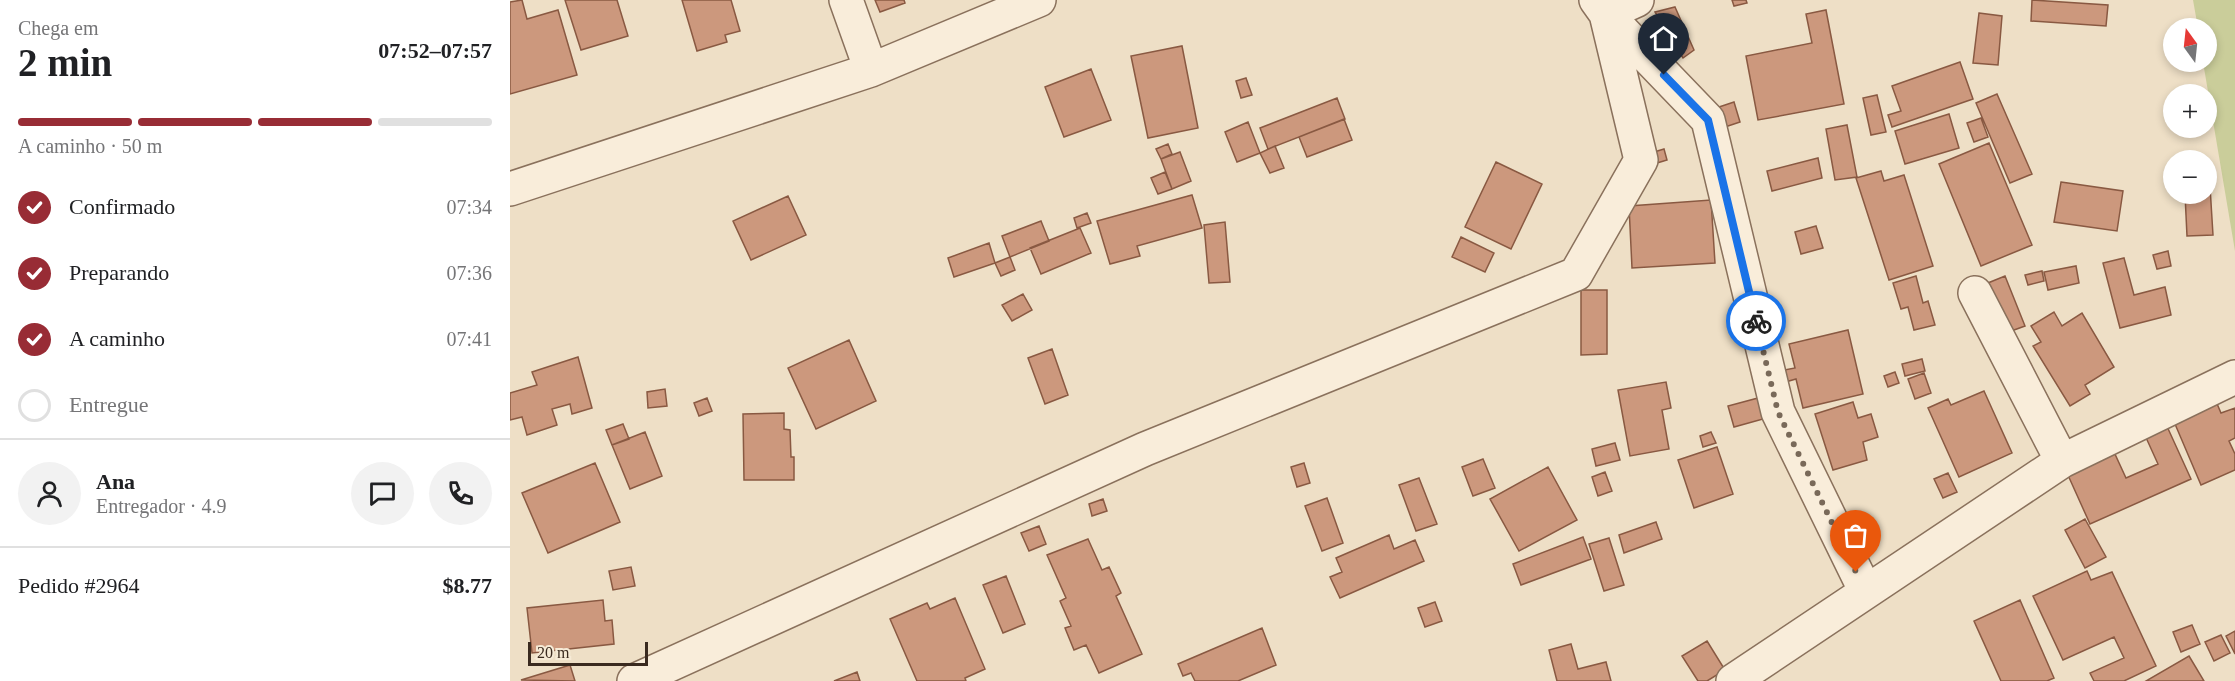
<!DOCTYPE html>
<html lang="pt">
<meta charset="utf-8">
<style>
:root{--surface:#fff;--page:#f2f2f2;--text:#202124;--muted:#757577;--line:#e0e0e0;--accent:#982c35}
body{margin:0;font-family:"Times New Roman",serif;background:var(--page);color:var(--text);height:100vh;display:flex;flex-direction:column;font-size:22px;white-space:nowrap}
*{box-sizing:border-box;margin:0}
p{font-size:20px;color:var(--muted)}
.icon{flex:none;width:33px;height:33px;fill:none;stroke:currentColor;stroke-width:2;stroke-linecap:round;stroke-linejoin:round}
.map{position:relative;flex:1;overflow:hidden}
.details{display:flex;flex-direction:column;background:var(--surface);width:510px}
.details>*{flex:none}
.needle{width:39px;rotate:345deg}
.buttons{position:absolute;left:1653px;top:18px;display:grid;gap:12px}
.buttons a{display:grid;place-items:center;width:54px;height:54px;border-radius:50%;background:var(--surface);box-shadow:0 3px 9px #0003;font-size:30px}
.scale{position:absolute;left:18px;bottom:15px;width:120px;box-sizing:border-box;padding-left:6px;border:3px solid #3a2a1f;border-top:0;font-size:16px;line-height:21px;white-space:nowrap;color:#3a2a1f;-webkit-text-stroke:4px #f6ead6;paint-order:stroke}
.pin{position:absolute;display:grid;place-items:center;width:51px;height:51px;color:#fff;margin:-62px -26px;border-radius:50% 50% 50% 0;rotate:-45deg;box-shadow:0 0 6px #0007}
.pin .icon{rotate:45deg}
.courier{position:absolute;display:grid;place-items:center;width:60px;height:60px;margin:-30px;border:4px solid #1a73e8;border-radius:50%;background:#fff;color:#222;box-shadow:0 2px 8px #0007}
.summary em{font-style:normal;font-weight:600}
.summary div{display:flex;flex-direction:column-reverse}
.summary{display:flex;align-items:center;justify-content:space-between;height:102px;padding:0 18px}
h1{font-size:39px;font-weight:600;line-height:45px}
.bar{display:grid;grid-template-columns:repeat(4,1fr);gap:9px 6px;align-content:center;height:72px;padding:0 18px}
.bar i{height:8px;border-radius:4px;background:var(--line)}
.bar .on{background:var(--accent)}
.bar p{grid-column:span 4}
.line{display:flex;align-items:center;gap:15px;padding:0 18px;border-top:2px solid var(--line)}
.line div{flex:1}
.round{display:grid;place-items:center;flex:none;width:63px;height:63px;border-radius:32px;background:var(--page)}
ol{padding:0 18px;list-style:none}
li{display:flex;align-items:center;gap:18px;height:66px}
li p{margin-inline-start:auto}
li .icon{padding:6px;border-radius:50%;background:var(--accent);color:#fff;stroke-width:4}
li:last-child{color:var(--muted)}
li i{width:33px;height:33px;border:3px solid var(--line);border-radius:50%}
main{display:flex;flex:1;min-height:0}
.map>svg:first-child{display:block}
.green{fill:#cacd9a}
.building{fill:#cc987d;stroke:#895942;stroke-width:1.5}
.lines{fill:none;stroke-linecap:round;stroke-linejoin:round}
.minor-casing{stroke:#8a715c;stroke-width:36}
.minor{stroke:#f9edda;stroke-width:33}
.done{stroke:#796959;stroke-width:6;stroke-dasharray:0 10.8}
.route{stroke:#1a73e8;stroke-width:8}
</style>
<main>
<section class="details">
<div class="summary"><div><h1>2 min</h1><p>Chega em</p></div><em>07:52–07:57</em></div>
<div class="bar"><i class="on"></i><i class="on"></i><i class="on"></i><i></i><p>A caminho · 50 m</p></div>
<ol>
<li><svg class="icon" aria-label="check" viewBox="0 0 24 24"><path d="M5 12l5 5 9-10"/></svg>Confirmado<p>07:34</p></li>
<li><svg class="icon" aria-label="check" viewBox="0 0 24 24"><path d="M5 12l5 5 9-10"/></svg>Preparando<p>07:36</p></li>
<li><svg class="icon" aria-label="check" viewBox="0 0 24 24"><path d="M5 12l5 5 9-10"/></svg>A caminho<p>07:41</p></li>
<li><i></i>Entregue</li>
</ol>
<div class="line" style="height:108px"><a class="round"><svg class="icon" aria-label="person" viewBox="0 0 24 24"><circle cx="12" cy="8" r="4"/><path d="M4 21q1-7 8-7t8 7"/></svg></a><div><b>Ana</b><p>Entregador · 4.9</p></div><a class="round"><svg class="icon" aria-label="chat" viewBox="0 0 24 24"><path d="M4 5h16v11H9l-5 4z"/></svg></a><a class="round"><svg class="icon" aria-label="phone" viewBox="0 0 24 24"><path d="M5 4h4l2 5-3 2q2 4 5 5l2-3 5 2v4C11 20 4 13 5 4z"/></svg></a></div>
<div class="line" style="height:78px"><div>Pedido #2964</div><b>$8.77</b></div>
</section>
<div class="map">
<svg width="1725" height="681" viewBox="0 0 1725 681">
<rect width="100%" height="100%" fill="#eedfc6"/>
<!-- green -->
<path class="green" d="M 1683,0 L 1725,0 L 1725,251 L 1693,62 L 1696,62 L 1696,28 L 1688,28 Z"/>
<!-- building -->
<path class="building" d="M 12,0 L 17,19 L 48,10 L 67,75 L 0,94 L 0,2 Z
M 55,0 L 107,0 L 118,36 L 71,50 Z
M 172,0 L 221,0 L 230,31 L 215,35 L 217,42 L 187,51 Z
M 365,0 L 394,0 L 395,3 L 370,12 Z
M 1222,0 L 1236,0 L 1237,3 L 1224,6 Z
M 1522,0 L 1598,5 L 1596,26 L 1521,21 Z
M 1165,7 L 1184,50 L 1173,58 L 1145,12 Z
M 1316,10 L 1334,104 L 1248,120 L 1236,56 L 1302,43 L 1296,14 Z
M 1469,13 L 1492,16 L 1488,65 L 1463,63 Z
M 672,46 L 688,128 L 638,138 L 621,56 Z
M 1450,62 L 1463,99 L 1382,127 L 1378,115 L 1391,111 L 1382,86 Z
M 581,69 L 601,120 L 554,137 L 535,87 Z
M 736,78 L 742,95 L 731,98 L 726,81 Z
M 1487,94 L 1522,174 L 1500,183 L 1466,103 Z
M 1367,95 L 1376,132 L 1361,135 L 1353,98 Z
M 827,98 L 835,119 L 758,149 L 750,128 Z
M 1224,102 L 1230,122 L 1212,128 L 1206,108 Z
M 1439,114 L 1449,148 L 1395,164 L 1385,131 Z
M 1471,118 L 1478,137 L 1464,142 L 1457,123 Z
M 834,119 L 842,140 L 797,157 L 789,137 Z
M 738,122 L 750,153 L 727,162 L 715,132 Z
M 1337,125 L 1347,177 L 1325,180 L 1316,129 Z
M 1479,143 L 1522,245 L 1471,266 L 1429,164 Z
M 658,144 L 662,154 L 651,159 L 646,149 Z
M 765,146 L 774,168 L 760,173 L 750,153 Z
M 1154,149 L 1157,160 L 1147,163 L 1144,152 Z
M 670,152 L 681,181 L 662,189 L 651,159 Z
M 1308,158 L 1312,178 L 1262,191 L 1257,171 Z
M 986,162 L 1032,184 L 1001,249 L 955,227 Z
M 1696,170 L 1699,170 L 1703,235 L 1677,236 L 1675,194 L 1696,194 Z
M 1371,171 L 1374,181 L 1394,175 L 1423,266 L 1379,280 L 1346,178 Z
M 655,172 L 662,189 L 648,194 L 641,178 Z
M 1551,182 L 1613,191 L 1607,231 L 1544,222 Z
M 682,195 L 692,228 L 627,246 L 630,256 L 600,264 L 587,221 Z
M 278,196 L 296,235 L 241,260 L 223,221 Z
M 1201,200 L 1205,263 L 1122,268 L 1119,206 Z
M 577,213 L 581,223 L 567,228 L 564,218 Z
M 531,221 L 539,241 L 500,257 L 492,236 Z
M 715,222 L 720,282 L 699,283 L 694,225 Z
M 1306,226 L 1313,248 L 1291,254 L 1285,232 Z
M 570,228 L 581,253 L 531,274 L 520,248 Z
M 951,237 L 984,253 L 975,272 L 942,257 Z
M 479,243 L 485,263 L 444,277 L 438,258 Z
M 1658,251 L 1661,266 L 1647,269 L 1643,255 Z
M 500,257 L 505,270 L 491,276 L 485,263 Z
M 1614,258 L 1624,295 L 1655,287 L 1661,315 L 1610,328 L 1593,263 Z
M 1566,266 L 1569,283 L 1538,290 L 1534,272 Z
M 1532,271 L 1534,281 L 1518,285 L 1515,275 Z
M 1406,276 L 1413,303 L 1418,301 L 1425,325 L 1404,330 L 1398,307 L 1391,309 L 1383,283 Z
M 1495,276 L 1515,326 L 1493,334 L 1473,285 Z
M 1071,290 L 1097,290 L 1097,354 L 1071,355 Z
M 513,294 L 522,310 L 502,321 L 492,305 Z
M 1544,312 L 1552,326 L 1572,313 L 1604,367 L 1575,385 L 1580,394 L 1560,406 L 1523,346 L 1531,342 L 1521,326 Z
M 1338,330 L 1353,394 L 1293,408 L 1286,379 L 1272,383 L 1269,371 L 1285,368 L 1279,344 Z
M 339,340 L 366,401 L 306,429 L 278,368 Z
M 542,349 L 558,395 L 535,404 L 518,358 Z
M 68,357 L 82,408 L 62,414 L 60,404 L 42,409 L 47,425 L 17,435 L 12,417 L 0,420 L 0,393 L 27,385 L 22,372 Z
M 1412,359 L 1415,371 L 1395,376 L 1392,364 Z
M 1385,372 L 1389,383 L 1378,387 L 1374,376 Z
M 1414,373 L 1421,393 L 1405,399 L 1398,379 Z
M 1156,382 L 1161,408 L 1152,410 L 1159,449 L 1120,456 L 1108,390 Z
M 155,389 L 157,406 L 138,408 L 137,392 Z
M 1474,391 L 1502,453 L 1449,477 L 1418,408 L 1438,399 L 1441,405 Z
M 197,398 L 202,411 L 189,416 L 184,403 Z
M 1248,398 L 1253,419 L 1224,427 L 1218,406 Z
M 1705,399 L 1711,413 L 1725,408 L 1725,438 L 1719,441 L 1725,454 L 1725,470 L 1691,485 L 1662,417 Z
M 1343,402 L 1348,418 L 1361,414 L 1368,437 L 1353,442 L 1357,460 L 1323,470 L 1305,414 Z
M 274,413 L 274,429 L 280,430 L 281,457 L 284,457 L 284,480 L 234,480 L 233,414 Z
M 1655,422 L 1681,479 L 1580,524 L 1557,473 L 1604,452 L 1616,478 L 1648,464 L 1633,431 Z
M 113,424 L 119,439 L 102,445 L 96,430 Z
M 135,432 L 152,476 L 120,489 L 102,445 Z
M 1201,432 L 1206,443 L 1193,447 L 1190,436 Z
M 1105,443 L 1110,460 L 1086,466 L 1082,449 Z
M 1207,447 L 1223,494 L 1184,508 L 1168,460 Z
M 973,459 L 985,488 L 963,496 L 952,467 Z
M 85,463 L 110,522 L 38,553 L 12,493 Z
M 794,463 L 800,483 L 787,487 L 781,467 Z
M 1038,467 L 1067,520 L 1009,551 L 980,499 Z
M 1095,472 L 1102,491 L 1088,496 L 1082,477 Z
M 1438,473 L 1447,492 L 1433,498 L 1424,479 Z
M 909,478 L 927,524 L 906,531 L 889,485 Z
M 817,498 L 833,543 L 812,551 L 795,506 Z
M 593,499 L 597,511 L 582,516 L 579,504 Z
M 1575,519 L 1596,557 L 1575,568 L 1555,530 Z
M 1146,522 L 1152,539 L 1114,553 L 1109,535 Z
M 529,526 L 536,544 L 519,551 L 511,533 Z
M 879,535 L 884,549 L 905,540 L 914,561 L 830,598 L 820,577 L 832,572 L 826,558 Z
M 1073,537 L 1081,559 L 1011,585 L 1003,564 Z
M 1099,538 L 1114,585 L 1094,591 L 1079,544 Z
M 578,539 L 592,570 L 599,567 L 611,593 L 606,596 L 632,654 L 589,673 L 576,645 L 564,650 L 555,628 L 561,626 L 550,601 L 556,598 L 537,555 Z
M 121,567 L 125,586 L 103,590 L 99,571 Z
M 1577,571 L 1581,580 L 1602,572 L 1646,666 L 1614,681 L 1584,681 L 1580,673 L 1614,658 L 1604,637 L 1553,660 L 1523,596 Z
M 496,576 L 515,624 L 493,633 L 473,585 Z
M 445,598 L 475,669 L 455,678 L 456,681 L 407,681 L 380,619 L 417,603 L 420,609 Z
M 93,600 L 95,621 L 102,620 L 104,644 L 22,653 L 17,608 Z
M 1510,600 L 1544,678 L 1537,681 L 1491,681 L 1464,621 Z
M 925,602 L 932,621 L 915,627 L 908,608 Z
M 1682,625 L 1690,644 L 1671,652 L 1663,632 Z
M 752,628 L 766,665 L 728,681 L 685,681 L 681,673 L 673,676 L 668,664 Z
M 1725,631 L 1725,654 L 1716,636 Z
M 1711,635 L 1720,653 L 1704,661 L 1695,642 Z
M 1197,641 L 1215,670 L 1197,681 L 1188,681 L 1172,656 Z
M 1061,644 L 1068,669 L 1096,662 L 1101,681 L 1047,681 L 1039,650 Z
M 1679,656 L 1694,681 L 1636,681 Z
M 60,665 L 65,681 L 11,680 Z
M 347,672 L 350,681 L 324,681 Z"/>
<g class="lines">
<!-- minor casing -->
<g class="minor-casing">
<path id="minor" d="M 336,0 L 361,70
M 1086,0 L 1096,14 L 1127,0
M 1097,15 L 1198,120 L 1268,412 L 1356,592
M 0,189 L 361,70 L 529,0
M 1465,293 L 1552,461
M 124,681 L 635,449 L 1066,274 L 1131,160 L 1096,14
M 1223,681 L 1552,461 L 1725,377"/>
</g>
<!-- minor -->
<use href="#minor" class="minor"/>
</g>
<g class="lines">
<!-- done -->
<path class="done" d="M 1246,321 L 1268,412 L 1346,572"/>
<!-- route -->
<path class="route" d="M 1154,75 L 1198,120 L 1246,321"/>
</g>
</svg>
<div class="buttons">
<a><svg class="needle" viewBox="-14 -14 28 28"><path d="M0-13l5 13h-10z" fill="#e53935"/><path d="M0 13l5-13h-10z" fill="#757577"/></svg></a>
<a>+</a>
<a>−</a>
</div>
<div class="scale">20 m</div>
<div class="pin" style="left:1346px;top:572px;background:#ea580c"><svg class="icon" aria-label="bag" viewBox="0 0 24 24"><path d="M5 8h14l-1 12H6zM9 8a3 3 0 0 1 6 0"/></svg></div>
<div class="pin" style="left:1154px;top:75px;background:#1f2937"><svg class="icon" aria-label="home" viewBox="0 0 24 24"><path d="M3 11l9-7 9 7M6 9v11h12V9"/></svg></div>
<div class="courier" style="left:1246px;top:321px"><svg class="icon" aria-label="bike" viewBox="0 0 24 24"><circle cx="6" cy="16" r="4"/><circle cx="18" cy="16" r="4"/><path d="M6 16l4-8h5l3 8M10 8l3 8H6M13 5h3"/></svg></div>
</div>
</main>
